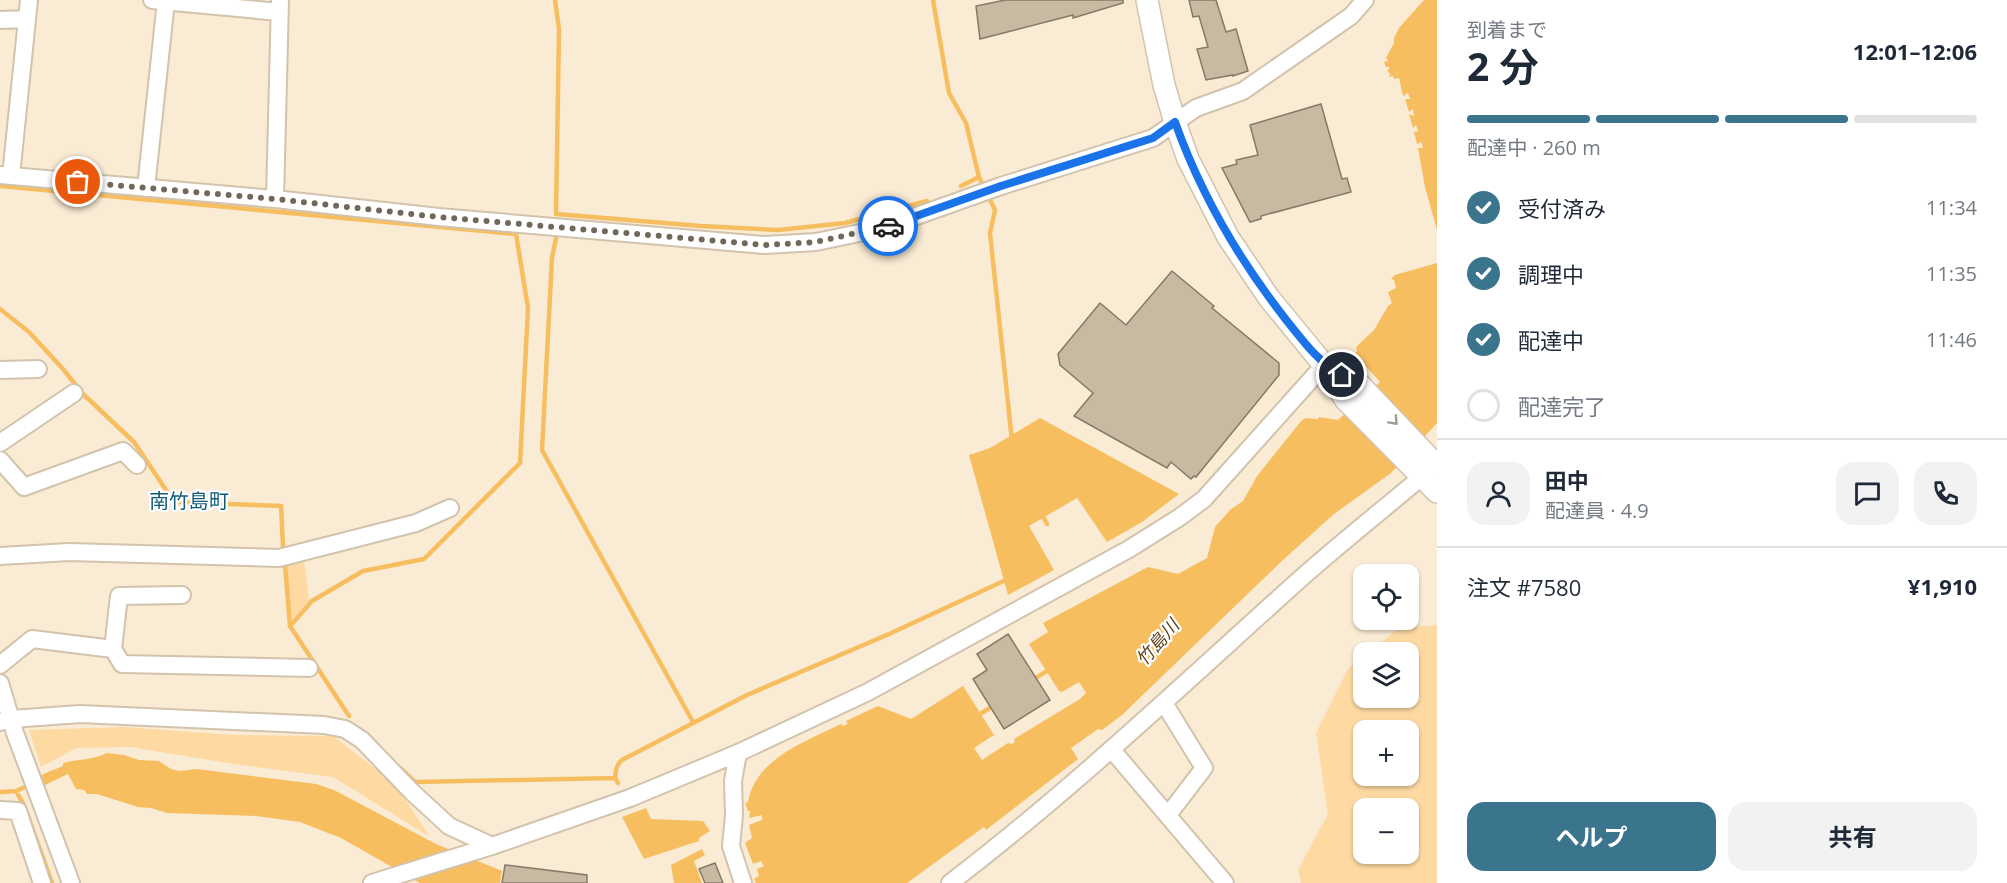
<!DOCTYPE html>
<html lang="ja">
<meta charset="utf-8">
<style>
:root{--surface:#fff;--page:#f2f2f3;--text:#1f2937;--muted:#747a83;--line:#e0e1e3;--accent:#3a748d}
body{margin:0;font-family:"Open Sans","Noto Sans JP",sans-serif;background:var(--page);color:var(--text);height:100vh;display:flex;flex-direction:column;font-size:22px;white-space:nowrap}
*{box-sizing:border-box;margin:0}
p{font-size:20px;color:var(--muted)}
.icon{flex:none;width:33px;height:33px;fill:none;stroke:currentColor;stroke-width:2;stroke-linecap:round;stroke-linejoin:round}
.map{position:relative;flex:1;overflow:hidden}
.sheet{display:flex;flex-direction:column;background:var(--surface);width:570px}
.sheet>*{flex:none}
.fabs{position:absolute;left:1353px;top:564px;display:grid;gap:12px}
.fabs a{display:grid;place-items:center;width:66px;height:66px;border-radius:12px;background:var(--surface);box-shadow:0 2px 4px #0004;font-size:30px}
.pin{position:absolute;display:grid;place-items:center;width:51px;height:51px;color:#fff;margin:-26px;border:3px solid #fff;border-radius:50%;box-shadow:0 2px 6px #0007}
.courier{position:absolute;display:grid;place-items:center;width:60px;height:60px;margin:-30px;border:4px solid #1a73e8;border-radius:50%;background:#fff;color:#222;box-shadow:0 2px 8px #0007}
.headline em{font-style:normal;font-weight:700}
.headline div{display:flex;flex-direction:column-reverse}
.headline{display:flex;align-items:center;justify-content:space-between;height:102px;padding:0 30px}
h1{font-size:39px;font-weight:700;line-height:45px}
.bar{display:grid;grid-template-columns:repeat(4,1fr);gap:9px 6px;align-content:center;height:72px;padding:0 30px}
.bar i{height:8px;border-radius:4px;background:var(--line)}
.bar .selected{background:var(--accent)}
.bar p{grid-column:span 4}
.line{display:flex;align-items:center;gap:15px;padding:0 30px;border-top:2px solid var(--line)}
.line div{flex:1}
.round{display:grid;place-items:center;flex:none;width:63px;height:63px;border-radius:18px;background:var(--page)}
ol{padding:0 30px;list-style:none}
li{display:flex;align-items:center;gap:18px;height:66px}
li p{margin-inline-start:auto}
li .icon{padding:6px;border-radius:50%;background:var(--accent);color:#fff;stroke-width:4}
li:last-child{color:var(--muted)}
li i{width:33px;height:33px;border:3px solid var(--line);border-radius:50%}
.button{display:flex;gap:12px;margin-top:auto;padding:12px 30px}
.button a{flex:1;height:69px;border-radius:18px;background:var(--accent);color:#fff;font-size:24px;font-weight:700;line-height:69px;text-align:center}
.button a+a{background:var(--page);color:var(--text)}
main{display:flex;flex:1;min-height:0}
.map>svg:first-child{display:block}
.green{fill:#fed9a2;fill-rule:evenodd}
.water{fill:#f7be60}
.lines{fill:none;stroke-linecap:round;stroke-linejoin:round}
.stream{stroke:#f7be60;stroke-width:4.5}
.building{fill:#c8b9a3;stroke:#867964;stroke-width:1.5}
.minor-casing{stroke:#d2c3ad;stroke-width:20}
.major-casing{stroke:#d2c3ad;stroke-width:24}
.minor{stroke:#fff;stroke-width:16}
.major{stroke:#fff;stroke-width:21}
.oneway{stroke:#9e9c98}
.done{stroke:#71685a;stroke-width:6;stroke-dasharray:0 10.8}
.route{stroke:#1a73e8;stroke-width:8}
.labels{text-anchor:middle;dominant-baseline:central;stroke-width:4.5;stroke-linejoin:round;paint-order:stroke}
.water-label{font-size:18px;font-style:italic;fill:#5d451e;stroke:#fff}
.quarter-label{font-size:20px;fill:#125c76;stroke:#fff}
</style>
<main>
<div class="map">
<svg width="1437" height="883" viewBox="0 0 1437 883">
<rect width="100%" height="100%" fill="#faebd4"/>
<!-- green -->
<path class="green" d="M 304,561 L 309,600 L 291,621 L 285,565 Z
M 1437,625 L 1437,883 L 1301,883 L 1298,870 L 1328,814 L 1316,733 L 1348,669 L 1363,657 L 1364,698 L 1408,698 L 1408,652 L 1369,652 L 1399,628 ZM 1364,730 L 1408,730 L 1408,776 L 1364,776 ZM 1364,808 L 1408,808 L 1408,854 L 1364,854 Z
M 123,727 L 234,735 L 333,736 L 395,784 L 430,837 L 333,777 L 234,764 L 130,747 L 76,748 L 41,767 L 29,730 Z"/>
<!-- water -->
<path class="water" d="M 1424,0 L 1437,0 L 1437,230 L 1425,187 L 1418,148 L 1423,148 L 1421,142 L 1417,144 L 1414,132 L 1418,131 L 1416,125 L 1413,128 L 1409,114 L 1414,116 L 1413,109 L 1409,112 L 1405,99 L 1410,99 L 1408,93 L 1403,96 L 1399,78 L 1394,79 L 1393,76 L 1389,77 L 1390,74 L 1387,70 L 1389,69 L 1389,67 L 1386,67 L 1384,62 L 1388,61 L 1386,58 L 1394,43 L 1394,38 L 1399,28 Z
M 1437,263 L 1437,423 L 1391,473 L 1334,514 L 1284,559 L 1122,715 L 1102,730 L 1098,729 L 1071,748 L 1078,759 L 986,830 L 984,827 L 907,883 L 756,883 L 754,879 L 759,876 L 757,869 L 764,866 L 761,861 L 753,864 L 745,843 L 752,838 L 749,825 L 762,820 L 762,815 L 749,818 L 750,811 L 748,811 L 745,803 L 748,802 C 756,758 805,742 841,724 L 843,726 L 848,724 L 846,721 L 878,706 L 911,719 L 963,686 L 994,735 L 974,748 L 982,760 L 1008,743 L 1012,744 L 1015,742 L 1014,739 L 1080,699 L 1086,693 L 1079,682 L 1062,692 L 1059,691 L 1029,644 L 1048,632 L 1043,623 L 1148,567 L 1178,574 L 1207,558 L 1215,527 L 1231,509 L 1243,501 L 1257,476 L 1302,420 L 1306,418 L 1318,419 L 1319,417 L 1338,420 L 1380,382 L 1355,354 L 1357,351 L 1356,347 L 1374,330 L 1388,306 L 1392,303 L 1388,292 L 1396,288 L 1394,280 L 1391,279 L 1395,275 Z
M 1040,418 L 1179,494 L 1142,522 L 1107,542 L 1077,498 L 1029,526 L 1054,570 L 1008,595 L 969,455 L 990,448 Z
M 107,753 L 124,755 L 139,760 L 159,761 L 171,769 L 180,771 L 197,769 L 316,784 L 334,790 L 436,844 L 502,871 L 500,883 L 420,883 L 341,838 L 300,822 L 256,816 L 167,813 L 151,808 L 138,807 L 97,794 L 87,794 L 84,790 L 76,789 L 68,774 L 45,785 L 41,775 L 63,766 L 63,763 C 77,759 93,760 107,753 Z
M 646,808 L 651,819 L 703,821 L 710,831 L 699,838 L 699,841 L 644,859 L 622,817 Z
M 702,849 L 705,855 L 694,861 L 702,883 L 674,883 L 671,865 Z"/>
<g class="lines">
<!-- stream -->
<path class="stream" d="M 555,0 L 559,29 L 556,214 L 701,226 L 778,230 L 845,223 L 927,201
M 933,0 L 949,93 L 966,123 L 979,177 L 995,210 L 990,233 L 1012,441
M 0,186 L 516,234 L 528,308 L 520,463 L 424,559 L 363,571 L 312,601 L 290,626
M 961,186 L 979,177
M 556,238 L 552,258 L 542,450 L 693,722
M 0,309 L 29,332 L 63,369 L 83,394 L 134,442 L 174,502 L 281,506 L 283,547
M 1042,514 L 1047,524
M 285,565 L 290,626 L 349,716
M 1033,680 L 1051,668
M 977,716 L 996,704
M 400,768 L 415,782 L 615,778
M 618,783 C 613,777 616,765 622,760 L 747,695 L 889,634 L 1008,579
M 16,791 L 24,805 L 52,883
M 0,792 L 16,791 L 48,777"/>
</g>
<!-- building -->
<path class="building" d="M 1005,0 L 1123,0 L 1123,3 L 1073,18 L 1073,15 L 980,39 L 976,6 Z
M 1189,0 L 1216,0 L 1226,32 L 1236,29 L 1248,71 L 1233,76 L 1233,75 L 1206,80 L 1197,49 L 1208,47 L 1199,16 L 1193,17 Z
M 1321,104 L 1342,179 L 1347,178 L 1351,192 L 1261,216 L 1261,219 L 1250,222 L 1222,168 L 1237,164 L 1236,160 L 1258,155 L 1250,125 Z
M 1172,271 L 1214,306 L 1212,308 L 1279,363 L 1279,375 L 1196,477 L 1194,476 L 1191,479 L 1171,462 L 1167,468 L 1074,416 L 1093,393 L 1060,365 L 1058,354 L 1100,303 L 1126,325 Z
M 1008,634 L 1050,700 L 1004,729 L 973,679 L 987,670 L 977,654 Z
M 715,863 L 723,883 L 705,883 L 699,869 Z
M 505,865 L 587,875 L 587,883 L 502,883 Z"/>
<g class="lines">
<!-- minor casing -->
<g class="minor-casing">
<path id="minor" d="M 152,0 L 279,12
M 0,20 L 27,19
M 0,175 L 275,199 L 439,217 L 765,245 L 816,242 L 883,228 L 1001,186 L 1153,138 L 1196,108 L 1243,91 L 1351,16 L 1365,0
M 11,176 L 29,0
M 146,188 L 166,1
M 275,199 L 280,0
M 0,370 L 38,369
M 0,443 L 74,393
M 0,460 L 24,487 L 123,451 L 137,465
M 0,556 L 69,552 L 279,558 L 416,523 L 450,508
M 113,649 L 119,596 L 182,595
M 0,665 L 32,639 L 113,649 L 122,664 L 309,668
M 0,683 L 15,733 L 71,883
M 1164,703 L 1204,768 L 1168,815
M 0,722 L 12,719 L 80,714 L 324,725 L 345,729 L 362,740 L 412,792 L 449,826 L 492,846
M 1112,750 L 1225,883
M 738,753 L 733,781 L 734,815 L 731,846 L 743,883
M 0,810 L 18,811 L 42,883
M 372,883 L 492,846 L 630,798 L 738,753 L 868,692 L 1129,549 L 1180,517 L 1204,499 L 1324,365
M 950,883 C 1069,792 1178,689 1289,589 C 1335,547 1384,509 1431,469"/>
</g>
<!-- major casing -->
<g class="major-casing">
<path id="major" d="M 1147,0 L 1164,85 L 1175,122 L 1188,159 L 1228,237 L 1269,298 L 1324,365 L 1345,399 L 1437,492
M 1325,365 L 1360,385 L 1437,466"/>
</g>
<!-- minor -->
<use href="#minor" class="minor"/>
<!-- major -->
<use href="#major" class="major"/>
</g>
<!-- one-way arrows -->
<defs><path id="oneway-chevron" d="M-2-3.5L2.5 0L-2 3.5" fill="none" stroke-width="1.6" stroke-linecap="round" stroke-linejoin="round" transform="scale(1.5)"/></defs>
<use class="oneway" href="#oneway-chevron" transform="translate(1394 421) rotate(47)"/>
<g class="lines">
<!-- done -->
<path class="done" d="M 78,182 L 275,199 L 439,217 L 765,245 L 816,242 L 888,226"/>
<!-- route -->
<path class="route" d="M 888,226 L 1001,186 L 1153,138 L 1175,122 C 1201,195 1239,260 1287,321 C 1305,343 1317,361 1342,375"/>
</g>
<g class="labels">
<!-- water labels -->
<g class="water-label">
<text transform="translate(1157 642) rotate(-49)">竹島川</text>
</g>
<!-- quarter labels -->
<g class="quarter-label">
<text x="189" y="500">南竹島町</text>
</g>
</g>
</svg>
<div class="fabs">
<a><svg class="icon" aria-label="locate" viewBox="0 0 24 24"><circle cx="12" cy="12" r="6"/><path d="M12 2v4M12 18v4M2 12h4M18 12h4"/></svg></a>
<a><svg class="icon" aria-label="layers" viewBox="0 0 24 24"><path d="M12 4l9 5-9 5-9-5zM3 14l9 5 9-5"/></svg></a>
<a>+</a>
<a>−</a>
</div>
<div class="pin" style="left:78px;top:182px;background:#ea580c"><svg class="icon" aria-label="bag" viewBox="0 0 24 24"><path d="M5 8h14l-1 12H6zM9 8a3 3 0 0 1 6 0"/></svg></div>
<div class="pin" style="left:1342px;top:375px;background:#1f2937"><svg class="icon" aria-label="home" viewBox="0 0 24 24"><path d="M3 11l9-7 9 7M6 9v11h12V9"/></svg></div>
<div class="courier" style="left:888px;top:226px"><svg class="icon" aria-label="car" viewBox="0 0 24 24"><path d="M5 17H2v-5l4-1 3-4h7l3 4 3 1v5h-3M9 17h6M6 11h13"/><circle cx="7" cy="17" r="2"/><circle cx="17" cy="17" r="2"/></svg></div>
</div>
<section class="sheet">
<div class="headline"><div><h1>2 分</h1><p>到着まで</p></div><em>12:01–12:06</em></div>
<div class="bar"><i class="selected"></i><i class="selected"></i><i class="selected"></i><i></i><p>配達中 · 260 m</p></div>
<ol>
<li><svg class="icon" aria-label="check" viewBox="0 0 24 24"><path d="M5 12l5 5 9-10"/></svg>受付済み<p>11:34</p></li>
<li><svg class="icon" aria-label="check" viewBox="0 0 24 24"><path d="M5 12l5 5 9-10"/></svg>調理中<p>11:35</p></li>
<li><svg class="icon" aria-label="check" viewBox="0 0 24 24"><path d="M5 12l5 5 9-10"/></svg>配達中<p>11:46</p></li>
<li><i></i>配達完了</li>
</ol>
<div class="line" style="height:108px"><a class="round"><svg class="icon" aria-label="person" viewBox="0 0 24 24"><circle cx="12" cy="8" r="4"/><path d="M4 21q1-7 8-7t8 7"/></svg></a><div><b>田中</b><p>配達員 · 4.9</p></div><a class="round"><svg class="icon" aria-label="chat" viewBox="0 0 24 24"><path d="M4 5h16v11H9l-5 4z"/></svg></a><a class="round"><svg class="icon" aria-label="phone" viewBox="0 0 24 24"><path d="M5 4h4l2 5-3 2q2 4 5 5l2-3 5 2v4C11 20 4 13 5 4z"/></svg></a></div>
<div class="line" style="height:78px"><div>注文 #7580</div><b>¥1,910</b></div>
<div class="button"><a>ヘルプ</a><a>共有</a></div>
</section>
</main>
